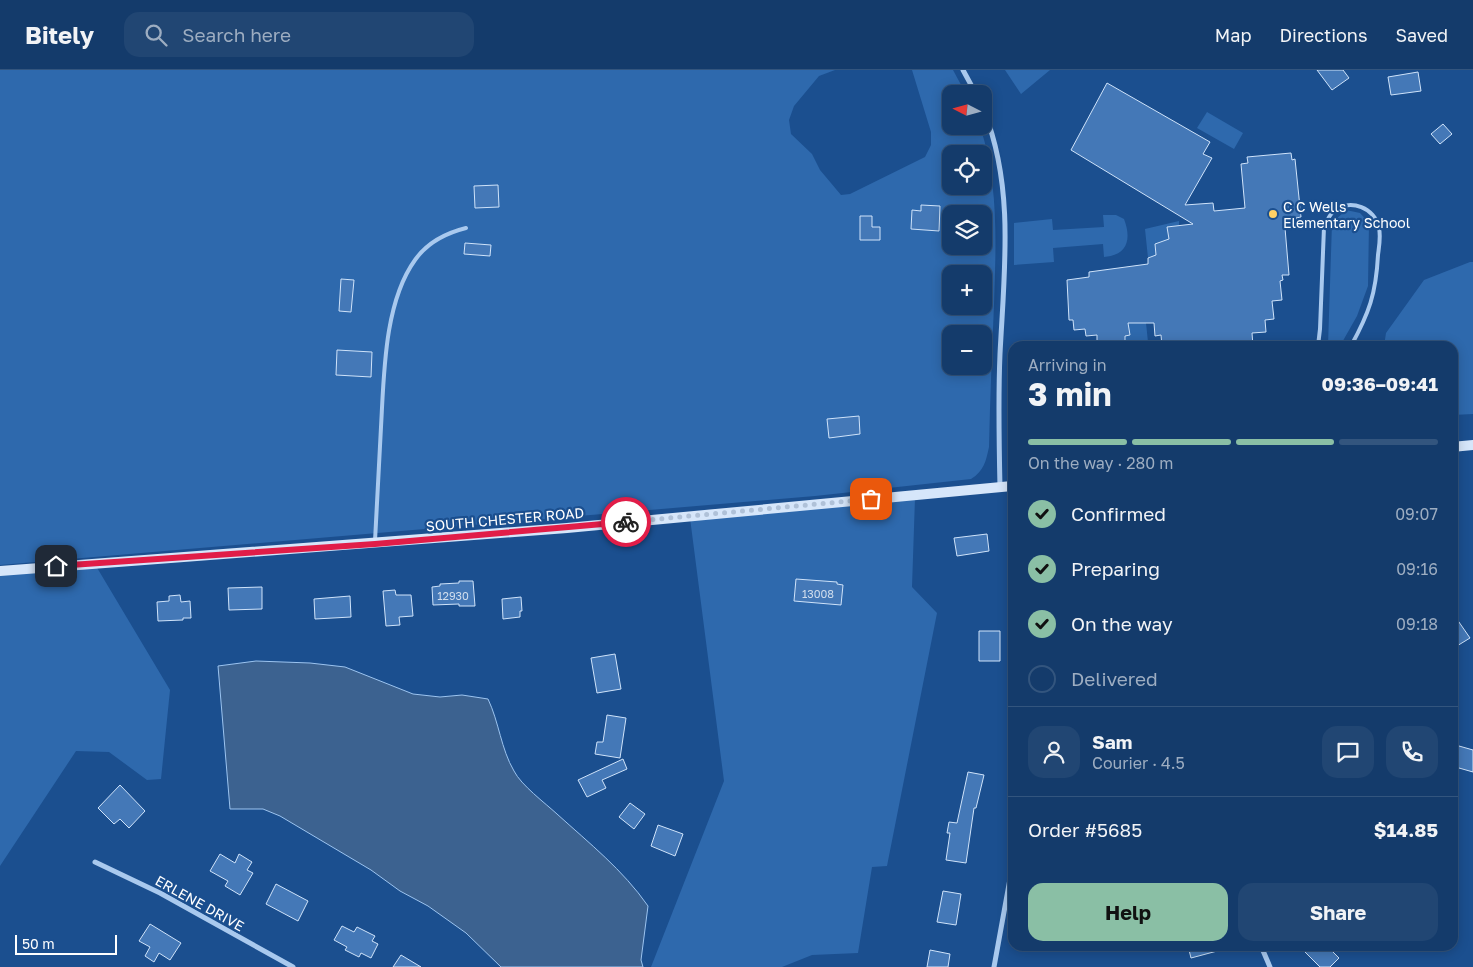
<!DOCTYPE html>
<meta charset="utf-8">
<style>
:root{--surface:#143b6b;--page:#214673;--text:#f1f3f6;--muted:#9dadc1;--line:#33557e;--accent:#8abfa5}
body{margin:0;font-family:"Golos Text",sans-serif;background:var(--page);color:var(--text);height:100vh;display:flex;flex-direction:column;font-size:19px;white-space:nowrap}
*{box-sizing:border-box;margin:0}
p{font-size:16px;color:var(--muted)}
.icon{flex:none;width:28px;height:28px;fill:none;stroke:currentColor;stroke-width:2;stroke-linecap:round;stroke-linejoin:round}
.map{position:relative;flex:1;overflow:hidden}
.sheet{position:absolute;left:1008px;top:271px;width:450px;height:610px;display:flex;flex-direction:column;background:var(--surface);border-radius:15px;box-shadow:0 2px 12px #0003,0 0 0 1px var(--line)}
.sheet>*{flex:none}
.needle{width:32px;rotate:276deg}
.tools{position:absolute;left:942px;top:15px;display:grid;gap:10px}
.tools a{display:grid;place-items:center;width:50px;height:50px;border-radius:10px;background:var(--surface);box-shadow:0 2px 12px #0003,0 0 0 1px var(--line);font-size:25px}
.scale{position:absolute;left:15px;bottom:12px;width:102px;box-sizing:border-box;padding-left:5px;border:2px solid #fff;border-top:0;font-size:14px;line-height:18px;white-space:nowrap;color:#fff;-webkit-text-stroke:4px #1b4f8f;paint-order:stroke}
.pin{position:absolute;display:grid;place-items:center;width:42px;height:42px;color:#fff;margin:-21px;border-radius:10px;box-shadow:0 2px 8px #0006}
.courier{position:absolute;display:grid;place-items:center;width:50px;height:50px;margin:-25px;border:4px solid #e11d48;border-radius:50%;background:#fff;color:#222;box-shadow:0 1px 6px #0007}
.head em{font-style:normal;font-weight:700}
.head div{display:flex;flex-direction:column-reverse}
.head{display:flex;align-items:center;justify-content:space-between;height:85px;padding:0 20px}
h1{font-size:32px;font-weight:700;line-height:38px}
.bar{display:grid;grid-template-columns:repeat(4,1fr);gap:8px 5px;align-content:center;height:60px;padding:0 20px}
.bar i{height:6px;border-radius:4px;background:var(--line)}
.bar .selected{background:var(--accent)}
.bar p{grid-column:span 4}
.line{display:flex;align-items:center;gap:12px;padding:0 20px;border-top:1px solid var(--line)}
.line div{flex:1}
.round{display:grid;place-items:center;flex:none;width:52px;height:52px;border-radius:15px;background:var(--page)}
ol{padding:0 20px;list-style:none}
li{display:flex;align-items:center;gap:15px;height:55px}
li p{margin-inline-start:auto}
li .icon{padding:5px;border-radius:50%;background:var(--accent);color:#111;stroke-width:4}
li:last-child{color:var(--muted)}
li i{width:28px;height:28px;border:2px solid var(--line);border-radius:50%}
.cta{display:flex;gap:10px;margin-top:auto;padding:10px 20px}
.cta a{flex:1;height:58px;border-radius:15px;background:var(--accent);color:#111;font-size:20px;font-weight:700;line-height:58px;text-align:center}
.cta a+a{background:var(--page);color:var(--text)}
header{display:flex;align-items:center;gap:30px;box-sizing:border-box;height:70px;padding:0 25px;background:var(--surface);border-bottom:1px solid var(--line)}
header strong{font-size:24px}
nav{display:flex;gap:28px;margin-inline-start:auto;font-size:18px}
.search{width:350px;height:45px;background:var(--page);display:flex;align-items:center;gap:12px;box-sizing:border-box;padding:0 18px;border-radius:15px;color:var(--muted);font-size:19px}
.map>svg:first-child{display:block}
.green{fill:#2e69ad;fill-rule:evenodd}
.water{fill:#3c6290;stroke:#9cc4f0}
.building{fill:#4478b7;stroke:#cfe3fa}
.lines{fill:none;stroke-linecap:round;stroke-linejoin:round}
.lane{stroke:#a9c9ee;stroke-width:4}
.street{stroke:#a9c9ee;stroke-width:5}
.secondary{stroke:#d6e6fa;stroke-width:10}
.done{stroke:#afc1d8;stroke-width:5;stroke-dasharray:0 9}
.route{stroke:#e11d48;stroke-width:6}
.poi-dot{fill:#ffd166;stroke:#1b4f8f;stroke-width:2}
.labels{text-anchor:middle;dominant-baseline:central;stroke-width:4.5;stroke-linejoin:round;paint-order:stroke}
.number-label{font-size:11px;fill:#d0dded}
.poi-label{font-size:14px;fill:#fff;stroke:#1b4f8f;text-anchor:start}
.street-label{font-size:14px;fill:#fff;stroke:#1b4f8f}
</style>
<header>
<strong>Bitely</strong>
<div class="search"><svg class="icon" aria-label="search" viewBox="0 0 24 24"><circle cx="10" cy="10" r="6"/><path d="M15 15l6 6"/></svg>Search here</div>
<nav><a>Map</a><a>Directions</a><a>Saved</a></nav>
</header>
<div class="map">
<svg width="1473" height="897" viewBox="0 0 1473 897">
<rect width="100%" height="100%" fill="#1b4f8f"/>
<!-- green -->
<path class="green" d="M 0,0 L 835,0 L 819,6 L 794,36 L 789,50 L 791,64 L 812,84 L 820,100 L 841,125 L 850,124 L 925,87 L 931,75 L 931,62 L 912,0 L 953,0 L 966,24 L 951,24 L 951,56 L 980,56 C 999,114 996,175 994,235 C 992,282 990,329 989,377 C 986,391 984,401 971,409 L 815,426 L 0,495 ZM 951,84 L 984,84 L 984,116 L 951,116 ZM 951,144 L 984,144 L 984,176 L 951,176 ZM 951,204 L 984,204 L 984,236 L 951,236 ZM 951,264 L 984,264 L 984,296 L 951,296 Z
M 1005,0 L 1050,0 L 1021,24 Z
M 1207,42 L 1243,63 L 1234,79 L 1197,58 Z
M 1346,140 L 1360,143 L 1369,153 L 1368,216 L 1357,246 L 1340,276 L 1328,276 L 1332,153 Z
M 1103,145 L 1116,145 L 1124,149 C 1132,170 1127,185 1104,187 L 1103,174 L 1053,178 L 1054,192 L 1014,195 L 1014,153 L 1052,149 L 1053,160 L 1104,157 Z
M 1179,151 L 1179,156 L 1168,157 L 1169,169 L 1155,174 L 1156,185 L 1148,188 L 1145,159 Z
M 1470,192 L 1473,192 L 1473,344 L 1453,345 L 1452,276 L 1384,276 L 1386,263 L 1424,210 Z
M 1128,253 L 1146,253 L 1148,272 L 1144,272 L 1144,276 L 1103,276 L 1103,273 L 1125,271 L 1125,266 L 1129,265 Z
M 915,428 L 912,517 L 937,543 L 887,796 L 872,797 L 858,883 L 812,885 L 782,897 L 651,897 L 724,711 L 690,448 Z
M 96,496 L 170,620 L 161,709 L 147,710 L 109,682 L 76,681 L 0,796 L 0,505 Z"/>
<!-- water -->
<path class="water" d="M 256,591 L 310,593 L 345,597 L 413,624 L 440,627 L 462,625 L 488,629 C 499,652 501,679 514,701 C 521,715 545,733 557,744 C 589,773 623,800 648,836 L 641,890 L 643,897 L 501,897 L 466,863 L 428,836 L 400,821 L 371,800 L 280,746 L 263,739 L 230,739 L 218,596 Z"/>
<!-- building -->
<path class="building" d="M 1317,0 L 1343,0 L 1349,8 L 1332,20 Z
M 1418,2 L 1421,21 L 1391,25 L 1388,7 Z
M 1107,13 L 1210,72 L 1203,84 L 1212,88 L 1185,135 L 1213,133 L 1214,141 L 1245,138 L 1241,94 L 1248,93 L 1247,87 L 1291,83 L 1292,90 L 1295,89 L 1301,147 L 1296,148 L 1296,157 L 1285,158 L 1289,205 L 1282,205 L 1283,210 L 1280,211 L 1282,230 L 1272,231 L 1274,249 L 1265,250 L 1266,262 L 1252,263 L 1253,276 L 1162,276 L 1161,265 L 1155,266 L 1154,253 L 1128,253 L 1130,265 L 1125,266 L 1125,271 L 1097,273 L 1097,265 L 1086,266 L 1085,259 L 1074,260 L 1073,250 L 1069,250 L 1067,210 L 1089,207 L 1089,202 L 1148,194 L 1148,188 L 1156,185 L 1155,174 L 1169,169 L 1167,157 L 1193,154 L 1071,80 Z
M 1443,54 L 1452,64 L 1440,74 L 1431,64 Z
M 498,115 L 499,137 L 475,138 L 474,116 Z
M 921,135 L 940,136 L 939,161 L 911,159 L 912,140 L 921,141 Z
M 860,146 L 872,146 L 872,157 L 880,157 L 880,170 L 860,170 Z
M 465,173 L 491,175 L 490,186 L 464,184 Z
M 341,209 L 354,210 L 351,242 L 339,241 Z
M 337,280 L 372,282 L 371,307 L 336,305 Z
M 859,346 L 860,364 L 829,368 L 827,349 Z
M 987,464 L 989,481 L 957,486 L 954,468 Z
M 796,509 L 837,512 L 837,514 L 843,515 L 841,535 L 794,531 Z
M 459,511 L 473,511 L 475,536 L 459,536 L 459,534 L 433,535 L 432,517 L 440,516 L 440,514 L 459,513 Z
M 262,517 L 262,539 L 229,540 L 228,518 Z
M 395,520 L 396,525 L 411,525 L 413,546 L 399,547 L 400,555 L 386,556 L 383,521 Z
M 180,525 L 181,532 L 190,531 L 191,548 L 183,548 L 183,550 L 158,551 L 157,532 L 169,531 L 169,526 Z
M 350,526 L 351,547 L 315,549 L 314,529 Z
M 521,527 L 522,541 L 520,541 L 520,547 L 503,549 L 502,529 Z
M 1452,542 L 1470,568 L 1452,579 Z
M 979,561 L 1000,561 L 1000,591 L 979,591 Z
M 615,584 L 621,619 L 597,623 L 591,588 Z
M 607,645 L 626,648 L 620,688 L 595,684 L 597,672 L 603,672 Z
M 1452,674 L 1473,680 L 1473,702 L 1452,696 Z
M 623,689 L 627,699 L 602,710 L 606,718 L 587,727 L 578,710 Z
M 968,702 L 984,705 L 976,738 L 974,738 L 966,793 L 946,790 L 950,763 L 947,763 L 949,752 L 957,753 Z
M 120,715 L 145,741 L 129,758 L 120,749 L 114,754 L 98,738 Z
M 630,733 L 645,744 L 634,759 L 619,747 Z
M 658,755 L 683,764 L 675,786 L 651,776 Z
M 220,784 L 235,793 L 239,784 L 252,792 L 247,800 L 253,803 L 240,825 L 225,816 L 228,811 L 210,801 Z
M 276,814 L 308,831 L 298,851 L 266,834 Z
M 943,821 L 961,824 L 956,855 L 937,852 Z
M 150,854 L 181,873 L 170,890 L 159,883 L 154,892 L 145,886 L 150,877 L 139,871 Z
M 342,856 L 354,862 L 357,857 L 375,866 L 372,871 L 378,874 L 371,888 L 361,883 L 359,887 L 345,880 L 347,877 L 334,870 Z
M 1188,876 L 1221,876 L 1221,880 L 1191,888 Z
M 1299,876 L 1327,876 L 1339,888 L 1330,897 L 1320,897 Z
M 930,880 L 950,884 L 948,897 L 927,897 Z
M 401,885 L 421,897 L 393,897 Z"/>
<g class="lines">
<!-- lane -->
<path class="lane" d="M 1318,276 L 1320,259 L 1324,157 C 1327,151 1329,145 1334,141 C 1351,128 1375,138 1379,158 C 1381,167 1379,177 1378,185 C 1376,224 1369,243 1351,276
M 375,471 C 377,433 379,395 381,357 C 384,305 384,233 415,190 C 427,173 446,163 466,158"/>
<!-- street -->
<path class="street" d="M 963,0 L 976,24
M 984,41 C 1015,118 1004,203 1000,284 C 998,329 999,373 1000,417
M 95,792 L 160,823 L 293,897
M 1261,876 L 1270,897
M 994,897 L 1012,798"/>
<!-- secondary -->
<path class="secondary" d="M 1452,377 L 1473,375
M 0,501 L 567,458 L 1012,416"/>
</g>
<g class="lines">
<!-- done -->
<path class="done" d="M 626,452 L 871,429"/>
<!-- route -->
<path class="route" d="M 56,496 L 375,474 L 626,452"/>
</g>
<!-- markers -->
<circle class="poi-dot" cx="1273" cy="144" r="5"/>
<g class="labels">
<!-- number labels -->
<g class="number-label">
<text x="818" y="523">13008</text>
<text x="453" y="525">12930</text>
</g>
<!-- poi labels -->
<g class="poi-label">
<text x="1283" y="136">C C Wells<tspan x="1283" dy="16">Elementary School</tspan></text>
</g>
<!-- street labels -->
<g class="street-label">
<text transform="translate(505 449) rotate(-5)">SOUTH CHESTER ROAD</text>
<text transform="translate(200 833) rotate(29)">ERLENE DRIVE</text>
</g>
</g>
</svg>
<div class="tools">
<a><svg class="needle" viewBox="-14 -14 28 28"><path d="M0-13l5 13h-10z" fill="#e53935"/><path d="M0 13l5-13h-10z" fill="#9dadc1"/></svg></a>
<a><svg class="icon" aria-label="locate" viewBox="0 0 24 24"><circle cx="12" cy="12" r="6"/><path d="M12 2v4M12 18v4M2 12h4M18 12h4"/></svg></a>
<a><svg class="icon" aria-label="layers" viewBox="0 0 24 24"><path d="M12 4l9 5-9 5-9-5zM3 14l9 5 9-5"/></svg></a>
<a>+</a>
<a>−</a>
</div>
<div class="scale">50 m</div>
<div class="pin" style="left:871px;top:429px;background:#ea580c"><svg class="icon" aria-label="bag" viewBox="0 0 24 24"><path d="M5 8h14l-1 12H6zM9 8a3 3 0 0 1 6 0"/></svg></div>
<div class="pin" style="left:56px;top:496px;background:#1f2937"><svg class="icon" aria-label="home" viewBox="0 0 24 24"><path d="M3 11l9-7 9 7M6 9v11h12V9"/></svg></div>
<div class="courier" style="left:626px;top:452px"><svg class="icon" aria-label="bike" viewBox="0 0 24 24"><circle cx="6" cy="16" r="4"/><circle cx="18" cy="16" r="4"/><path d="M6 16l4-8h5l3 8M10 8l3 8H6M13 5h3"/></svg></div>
<section class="sheet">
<div class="head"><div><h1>3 min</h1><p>Arriving in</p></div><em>09:36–09:41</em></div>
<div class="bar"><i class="selected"></i><i class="selected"></i><i class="selected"></i><i></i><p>On the way · 280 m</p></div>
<ol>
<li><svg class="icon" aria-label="check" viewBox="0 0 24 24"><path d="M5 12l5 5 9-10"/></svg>Confirmed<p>09:07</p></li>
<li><svg class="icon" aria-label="check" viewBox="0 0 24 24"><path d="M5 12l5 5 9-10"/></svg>Preparing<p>09:16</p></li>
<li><svg class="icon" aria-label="check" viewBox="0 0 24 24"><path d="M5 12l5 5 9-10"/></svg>On the way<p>09:18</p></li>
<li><i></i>Delivered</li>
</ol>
<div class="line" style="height:90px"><a class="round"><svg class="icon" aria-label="person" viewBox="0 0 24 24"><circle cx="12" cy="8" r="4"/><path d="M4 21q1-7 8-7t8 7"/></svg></a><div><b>Sam</b><p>Courier · 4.5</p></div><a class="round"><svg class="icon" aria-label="chat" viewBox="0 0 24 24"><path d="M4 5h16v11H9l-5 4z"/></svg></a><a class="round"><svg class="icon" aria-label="phone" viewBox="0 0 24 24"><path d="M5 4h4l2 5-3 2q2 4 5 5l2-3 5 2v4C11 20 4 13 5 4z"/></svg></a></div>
<div class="line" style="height:65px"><div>Order #5685</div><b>$14.85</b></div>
<div class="cta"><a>Help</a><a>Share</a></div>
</section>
</div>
